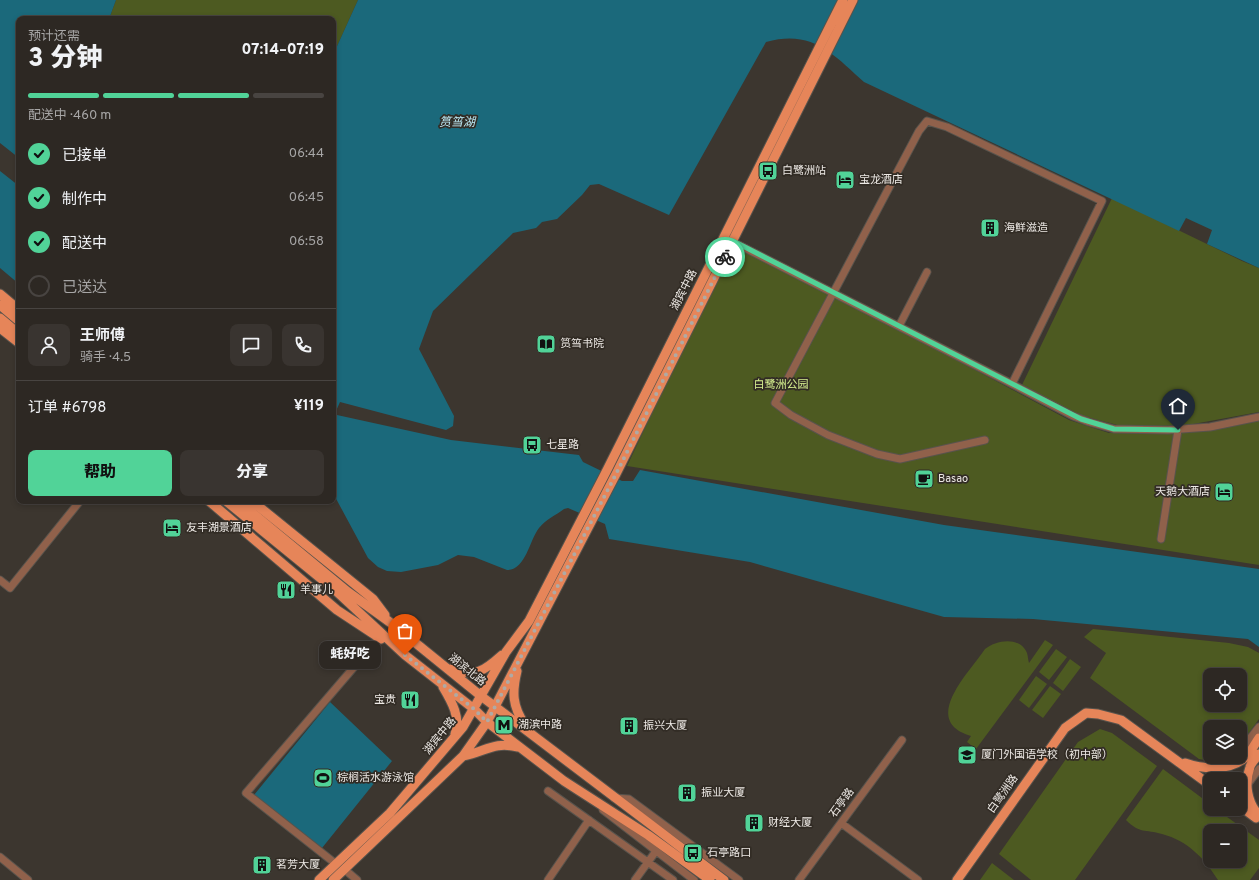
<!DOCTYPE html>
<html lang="zh">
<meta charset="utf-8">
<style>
:root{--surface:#2d2823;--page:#393430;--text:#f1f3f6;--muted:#a7a6a6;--line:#484441;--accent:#51d398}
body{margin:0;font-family:Overpass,"Noto Sans SC",sans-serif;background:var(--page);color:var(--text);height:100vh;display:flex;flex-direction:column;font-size:15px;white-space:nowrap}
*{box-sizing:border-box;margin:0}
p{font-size:13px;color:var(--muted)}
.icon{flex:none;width:22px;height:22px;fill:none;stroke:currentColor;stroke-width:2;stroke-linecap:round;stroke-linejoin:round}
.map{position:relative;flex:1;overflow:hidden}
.sheet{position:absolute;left:16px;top:16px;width:320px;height:488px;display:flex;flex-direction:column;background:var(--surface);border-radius:8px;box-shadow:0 2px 6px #0003,0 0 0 1px var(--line)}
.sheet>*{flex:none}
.fabs{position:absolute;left:1203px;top:668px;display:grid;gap:8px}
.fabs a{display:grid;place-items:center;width:44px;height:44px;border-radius:8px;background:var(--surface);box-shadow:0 2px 6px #0003,0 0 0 1px var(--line);font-size:20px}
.pin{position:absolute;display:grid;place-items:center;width:34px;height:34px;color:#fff;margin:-41px -17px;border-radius:50% 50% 50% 0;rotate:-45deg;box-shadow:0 0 4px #0007}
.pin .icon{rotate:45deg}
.courier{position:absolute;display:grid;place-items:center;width:40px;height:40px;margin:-20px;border:3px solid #51d398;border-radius:50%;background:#fff;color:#222;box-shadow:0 1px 5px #0007}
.bubble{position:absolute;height:28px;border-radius:8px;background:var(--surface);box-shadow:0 2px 6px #0003,0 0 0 1px var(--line);font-size:13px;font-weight:800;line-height:28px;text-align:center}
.headline em{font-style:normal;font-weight:800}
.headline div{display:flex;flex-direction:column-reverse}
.headline{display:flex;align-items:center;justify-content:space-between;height:68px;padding:0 12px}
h1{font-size:26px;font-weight:800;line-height:30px}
.bar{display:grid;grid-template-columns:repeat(4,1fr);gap:6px 4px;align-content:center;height:48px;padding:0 12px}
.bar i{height:5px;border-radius:3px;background:var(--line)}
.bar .current{background:var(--accent)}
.bar p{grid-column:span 4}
.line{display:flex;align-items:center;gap:10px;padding:0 12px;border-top:1px solid var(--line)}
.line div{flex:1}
.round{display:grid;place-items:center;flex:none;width:42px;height:42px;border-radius:8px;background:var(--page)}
ol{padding:0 12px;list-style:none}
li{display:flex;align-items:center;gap:12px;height:44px}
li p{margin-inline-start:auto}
li .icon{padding:4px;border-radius:50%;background:var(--accent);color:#111;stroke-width:4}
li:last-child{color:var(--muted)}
li i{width:22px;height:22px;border:2px solid var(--line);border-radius:50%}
.button{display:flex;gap:8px;margin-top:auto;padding:8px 12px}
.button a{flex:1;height:46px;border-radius:8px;background:var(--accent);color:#111;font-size:16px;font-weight:800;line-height:46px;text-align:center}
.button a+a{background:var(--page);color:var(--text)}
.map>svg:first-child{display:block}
.green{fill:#4d5a21;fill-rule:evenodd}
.water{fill:#1b697b}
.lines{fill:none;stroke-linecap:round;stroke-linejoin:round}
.minor-casing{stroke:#58534c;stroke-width:9}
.major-casing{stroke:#58534c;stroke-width:11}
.minor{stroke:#90614b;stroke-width:7}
.major{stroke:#e68559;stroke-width:9}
.done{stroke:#afaaa5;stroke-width:4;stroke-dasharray:0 7.2}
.route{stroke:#51d398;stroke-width:5}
.labels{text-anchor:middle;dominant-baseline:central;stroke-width:3.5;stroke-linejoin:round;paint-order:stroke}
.poi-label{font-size:11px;fill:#ede9e5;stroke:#322c25;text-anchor:start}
.street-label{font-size:11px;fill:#ede9e5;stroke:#322c25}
.park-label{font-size:11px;fill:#d8f290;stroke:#322c25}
.water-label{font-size:12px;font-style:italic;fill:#bdecf8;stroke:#322c25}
</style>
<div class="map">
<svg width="1259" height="880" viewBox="0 0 1259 880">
<rect width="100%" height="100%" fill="#3c362f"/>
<!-- green -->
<path class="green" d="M 116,0 L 358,0 L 333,55 L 333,19 L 109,19 Z
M 1112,198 L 1242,261 L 1259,268 L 1259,412 L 1188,425 L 1125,427 L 1075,414 L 1022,385 Z
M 733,241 L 1069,420 L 1109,433 L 1168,430 L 1195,432 L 1259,417 L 1259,565 L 627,466 Z
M 1093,629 L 1229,643 L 1248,647 L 1259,653 L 1259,719 L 1240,745 L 1240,727 L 1210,727 L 1210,757 L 1231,757 L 1215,762 L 1199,759 L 1090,678 L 1106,653 L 1084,637 ZM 1210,675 L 1240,675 L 1240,705 L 1210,705 Z
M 1045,640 L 1053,645 L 976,749 L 967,742 L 971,736 C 920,721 968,674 985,649 C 996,640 1020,636 1027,653 C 1028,656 1028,660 1029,663 Z
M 1056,649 L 1067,657 L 1049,680 L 1039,672 Z
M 1070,659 L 1081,667 L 1063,691 L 1053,683 Z
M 1036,676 L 1047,684 L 1029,708 L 1019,700 Z
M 1050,686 L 1061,694 L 1043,718 L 1032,710 Z
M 1100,729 L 1112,733 L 1157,766 L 1075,880 L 1031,880 L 999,854 L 1078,742 Z
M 1163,769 L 1210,804 L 1210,809 L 1216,809 L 1259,840 L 1259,868 L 1250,880 L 1218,880 C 1204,858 1188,841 1162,834 C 1145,829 1140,834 1126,820 ZM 1210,831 L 1240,831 L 1240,861 L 1210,861 Z
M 992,863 L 1014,880 L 980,880 Z"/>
<!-- water -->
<path class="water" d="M 0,0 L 116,0 L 109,19 L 19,19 L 19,158 L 0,143 Z
M 358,0 L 1259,0 L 1259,268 L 1207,244 L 1212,230 L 1186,218 L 1179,231 L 864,82 C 833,54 812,29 766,42 L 669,215 L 599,184 L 590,185 L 582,195 L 557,219 L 542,222 L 536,228 L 513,233 L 433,311 L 419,349 L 454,416 L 453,426 L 446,430 L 340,402 L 336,411 L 337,415 L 451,440 L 579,455 L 583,462 L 622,481 L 633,481 L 640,470 L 944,525 L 1259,569 L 1259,647 L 1248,639 L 1033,619 L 944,617 L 750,562 L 609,539 L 605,524 L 568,508 L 564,509 C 556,515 545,520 539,528 C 529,541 526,570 507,570 L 474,557 L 458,555 L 438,565 L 401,572 L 387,571 L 378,567 L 368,558 L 333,493 L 333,55 Z
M 0,171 L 19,186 L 19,284 L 0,268 Z
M 330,702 L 392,761 L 322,848 L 254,795 Z"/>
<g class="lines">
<!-- minor casing -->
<g class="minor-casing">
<path id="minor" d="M 729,240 L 1012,384 L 1073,416 L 1089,422 L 1114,429 L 1168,430 L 1210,427 L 1259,417
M 899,326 L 927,272
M 985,440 L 900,459 L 877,454 L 828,435 L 791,415 L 775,403 L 919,131 L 927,121 L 947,127 L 1102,201 L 1012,384
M 1161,539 L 1178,430
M 0,580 L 10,588 L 80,501
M 1240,751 L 1259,727
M 1247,785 L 1259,769
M 548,791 L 673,880
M 614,798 L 629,799 L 739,880
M 603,810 L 694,880
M 841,823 L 918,880
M 0,857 L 28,880
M 336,864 L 246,793 L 379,638
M 344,869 L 357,880
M 548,880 L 589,820
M 635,880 L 656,851
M 799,880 L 902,740"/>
</g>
<!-- major casing -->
<g class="major-casing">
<path id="major" d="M 0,294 L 19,310
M 0,305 L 19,321
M 0,318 L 19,334
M 0,328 L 19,343
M 209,501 L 337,610 L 381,639
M 226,501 L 335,590 L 405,655 L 474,709 L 487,722 L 564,781 L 648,835 L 710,880
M 238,501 L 348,592 L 391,623 L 481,696 L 724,880
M 252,501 L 373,599 L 385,615
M 451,669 C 476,677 483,672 502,655
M 517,671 C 512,692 512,706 525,725
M 443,687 C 452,702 461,718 455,734
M 1259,754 C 1256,758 1251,763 1250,767 C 1244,783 1247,803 1259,815
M 463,756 C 485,752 494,741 517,747
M 1185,763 C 1202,769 1226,771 1242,760 C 1249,756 1254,745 1259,738
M 1240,806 L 1256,818
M 319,880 L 390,813 L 463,727 L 506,652 L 529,621 L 607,470 L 843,0
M 333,880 L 463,756 L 487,722 L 616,474 L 853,0
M 957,880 L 1065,728 L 1086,713 L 1098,714 L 1121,720 L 1210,785"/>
</g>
<!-- minor -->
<use href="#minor" class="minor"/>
<!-- major -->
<use href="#major" class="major"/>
</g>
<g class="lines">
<!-- done -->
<path class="done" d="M 405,655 L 474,709 L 487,722 L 616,474 L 725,257"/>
<!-- route -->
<path class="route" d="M 725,257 L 733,241 L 1081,419 L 1114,429 L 1178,430"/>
</g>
<!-- icons -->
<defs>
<g id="bus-square" transform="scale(1)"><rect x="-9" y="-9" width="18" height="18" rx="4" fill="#51d398" stroke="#322c25"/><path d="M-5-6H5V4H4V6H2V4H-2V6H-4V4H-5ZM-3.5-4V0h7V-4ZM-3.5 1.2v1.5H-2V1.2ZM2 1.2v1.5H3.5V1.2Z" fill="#111"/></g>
<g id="hotel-square" transform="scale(1)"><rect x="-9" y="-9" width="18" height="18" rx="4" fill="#51d398" stroke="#322c25"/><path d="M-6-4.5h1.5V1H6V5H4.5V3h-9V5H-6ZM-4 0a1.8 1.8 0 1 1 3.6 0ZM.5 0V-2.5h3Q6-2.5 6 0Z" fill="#111"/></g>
<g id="building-square" transform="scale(1)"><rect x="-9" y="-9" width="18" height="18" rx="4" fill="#51d398" stroke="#322c25"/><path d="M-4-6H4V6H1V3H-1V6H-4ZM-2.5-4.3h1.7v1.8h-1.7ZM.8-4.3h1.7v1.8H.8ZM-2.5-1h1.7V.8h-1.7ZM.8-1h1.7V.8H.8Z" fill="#111"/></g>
<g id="library-square" transform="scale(1)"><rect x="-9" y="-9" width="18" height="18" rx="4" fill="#51d398" stroke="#322c25"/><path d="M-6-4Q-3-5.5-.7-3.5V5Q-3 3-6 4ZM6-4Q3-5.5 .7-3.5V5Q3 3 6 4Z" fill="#111"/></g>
<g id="cafe-square" transform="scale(1)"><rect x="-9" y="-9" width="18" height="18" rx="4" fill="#51d398" stroke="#322c25"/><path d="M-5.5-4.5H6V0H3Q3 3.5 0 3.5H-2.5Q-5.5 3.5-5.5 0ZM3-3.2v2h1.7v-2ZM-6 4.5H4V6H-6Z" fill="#111"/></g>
<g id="restaurant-square" transform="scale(1)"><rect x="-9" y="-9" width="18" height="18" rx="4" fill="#51d398" stroke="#322c25"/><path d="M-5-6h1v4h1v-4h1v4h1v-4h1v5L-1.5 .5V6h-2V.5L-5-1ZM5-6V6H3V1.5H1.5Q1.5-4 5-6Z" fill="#111"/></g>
<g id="metro-square" transform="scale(1)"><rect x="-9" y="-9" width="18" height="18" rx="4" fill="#51d398" stroke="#322c25"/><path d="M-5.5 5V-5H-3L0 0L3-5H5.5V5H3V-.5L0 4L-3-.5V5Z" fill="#111"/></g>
<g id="school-square" transform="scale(1)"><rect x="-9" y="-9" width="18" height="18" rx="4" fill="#51d398" stroke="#322c25"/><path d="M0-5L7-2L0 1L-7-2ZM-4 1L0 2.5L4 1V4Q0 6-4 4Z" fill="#111"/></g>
<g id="stadium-square" transform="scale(1)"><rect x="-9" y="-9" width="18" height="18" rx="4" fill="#51d398" stroke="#322c25"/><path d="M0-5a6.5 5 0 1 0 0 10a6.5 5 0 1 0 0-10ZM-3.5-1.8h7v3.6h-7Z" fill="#111"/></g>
</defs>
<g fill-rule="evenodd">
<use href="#bus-square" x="768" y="171"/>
<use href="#hotel-square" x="845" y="180"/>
<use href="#building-square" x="990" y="228"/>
<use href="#library-square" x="546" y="344"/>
<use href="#bus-square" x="532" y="445"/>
<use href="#cafe-square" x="924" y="479"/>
<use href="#hotel-square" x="1224" y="492"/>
<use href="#hotel-square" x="172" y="528"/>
<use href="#restaurant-square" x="286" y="590"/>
<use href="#restaurant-square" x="410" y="700"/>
<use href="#metro-square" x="504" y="725"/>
<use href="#building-square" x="629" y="726"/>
<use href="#school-square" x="967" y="755"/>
<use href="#stadium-square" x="323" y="778"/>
<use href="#building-square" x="687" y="793"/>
<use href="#building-square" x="754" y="823"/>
<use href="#bus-square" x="693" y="853"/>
<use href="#building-square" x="262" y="865"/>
</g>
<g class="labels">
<!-- poi labels -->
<g class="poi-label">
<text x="782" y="171">白鹭洲站</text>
<text x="859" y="180">宝龙酒店</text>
<text x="1004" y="228">海鲜滋造</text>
<text x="560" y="344">筼筜书院</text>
<text x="546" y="445">七星路</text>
<text x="938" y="479">Basao</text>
<text x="1210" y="492" text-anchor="end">天鹅大酒店</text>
<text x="186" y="528">友丰湖景酒店</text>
<text x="300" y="590">羊事儿</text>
<text x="396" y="700" text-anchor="end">宝贵</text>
<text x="518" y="725">湖滨中路</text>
<text x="643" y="726">振兴大厦</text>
<text x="981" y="755">厦门外国语学校（初中部）</text>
<text x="337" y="778">棕榈活水游泳馆</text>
<text x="701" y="793">振业大厦</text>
<text x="768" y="823">财经大厦</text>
<text x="707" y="853">石亭路口</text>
<text x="276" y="865">茗芳大厦</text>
</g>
<!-- street labels -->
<g class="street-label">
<text transform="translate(684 290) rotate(-63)">湖宾中路</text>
<text transform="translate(467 670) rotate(39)">湖滨北路</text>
<text transform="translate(440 736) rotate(-51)">湖宾中路</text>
<text transform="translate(1003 794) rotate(-55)">白鹭洲路</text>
<text transform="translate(842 803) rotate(-54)">石亭路</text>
</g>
<!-- park labels -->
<g class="park-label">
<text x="781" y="385">白鹭洲公园</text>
</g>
<!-- water labels -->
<g class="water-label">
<text x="457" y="123">筼筜湖</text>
</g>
</g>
</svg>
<div class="fabs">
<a><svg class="icon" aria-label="locate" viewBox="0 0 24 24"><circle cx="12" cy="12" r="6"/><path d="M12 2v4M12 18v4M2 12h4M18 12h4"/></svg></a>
<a><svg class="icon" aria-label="layers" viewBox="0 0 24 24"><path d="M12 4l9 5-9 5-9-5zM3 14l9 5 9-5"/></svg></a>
<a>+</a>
<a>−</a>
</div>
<div class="pin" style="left:405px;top:655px;background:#ea580c"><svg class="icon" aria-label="bag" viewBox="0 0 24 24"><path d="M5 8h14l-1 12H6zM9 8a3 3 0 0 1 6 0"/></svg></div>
<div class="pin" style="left:1178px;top:430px;background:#1f2937"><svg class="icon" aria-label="home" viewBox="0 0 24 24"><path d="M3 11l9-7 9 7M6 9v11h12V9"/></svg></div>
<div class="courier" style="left:725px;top:257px"><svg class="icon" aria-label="bike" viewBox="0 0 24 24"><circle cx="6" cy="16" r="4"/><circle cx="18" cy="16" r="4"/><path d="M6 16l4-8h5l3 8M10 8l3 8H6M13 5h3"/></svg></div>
<div class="bubble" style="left:319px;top:641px;width:62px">蚝好吃</div>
<section class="sheet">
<div class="headline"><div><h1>3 分钟</h1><p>预计还需</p></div><em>07:14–07:19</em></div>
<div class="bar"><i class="current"></i><i class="current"></i><i class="current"></i><i></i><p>配送中 · 460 m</p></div>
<ol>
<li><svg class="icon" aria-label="check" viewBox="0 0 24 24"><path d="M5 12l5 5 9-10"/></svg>已接单<p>06:44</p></li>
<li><svg class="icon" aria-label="check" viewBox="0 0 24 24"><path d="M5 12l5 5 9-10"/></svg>制作中<p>06:45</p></li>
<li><svg class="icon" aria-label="check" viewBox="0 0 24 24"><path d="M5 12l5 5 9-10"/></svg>配送中<p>06:58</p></li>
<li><i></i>已送达</li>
</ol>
<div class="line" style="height:72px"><a class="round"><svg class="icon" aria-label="person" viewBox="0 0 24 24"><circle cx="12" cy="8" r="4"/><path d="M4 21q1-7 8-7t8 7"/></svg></a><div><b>王师傅</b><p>骑手 · 4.5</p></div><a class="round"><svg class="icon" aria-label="chat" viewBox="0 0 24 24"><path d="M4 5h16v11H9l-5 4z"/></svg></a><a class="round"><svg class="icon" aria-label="phone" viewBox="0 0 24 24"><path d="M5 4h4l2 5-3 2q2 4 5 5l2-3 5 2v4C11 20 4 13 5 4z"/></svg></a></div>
<div class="line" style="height:52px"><div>订单 #6798</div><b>¥119</b></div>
<div class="button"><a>帮助</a><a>分享</a></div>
</section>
</div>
